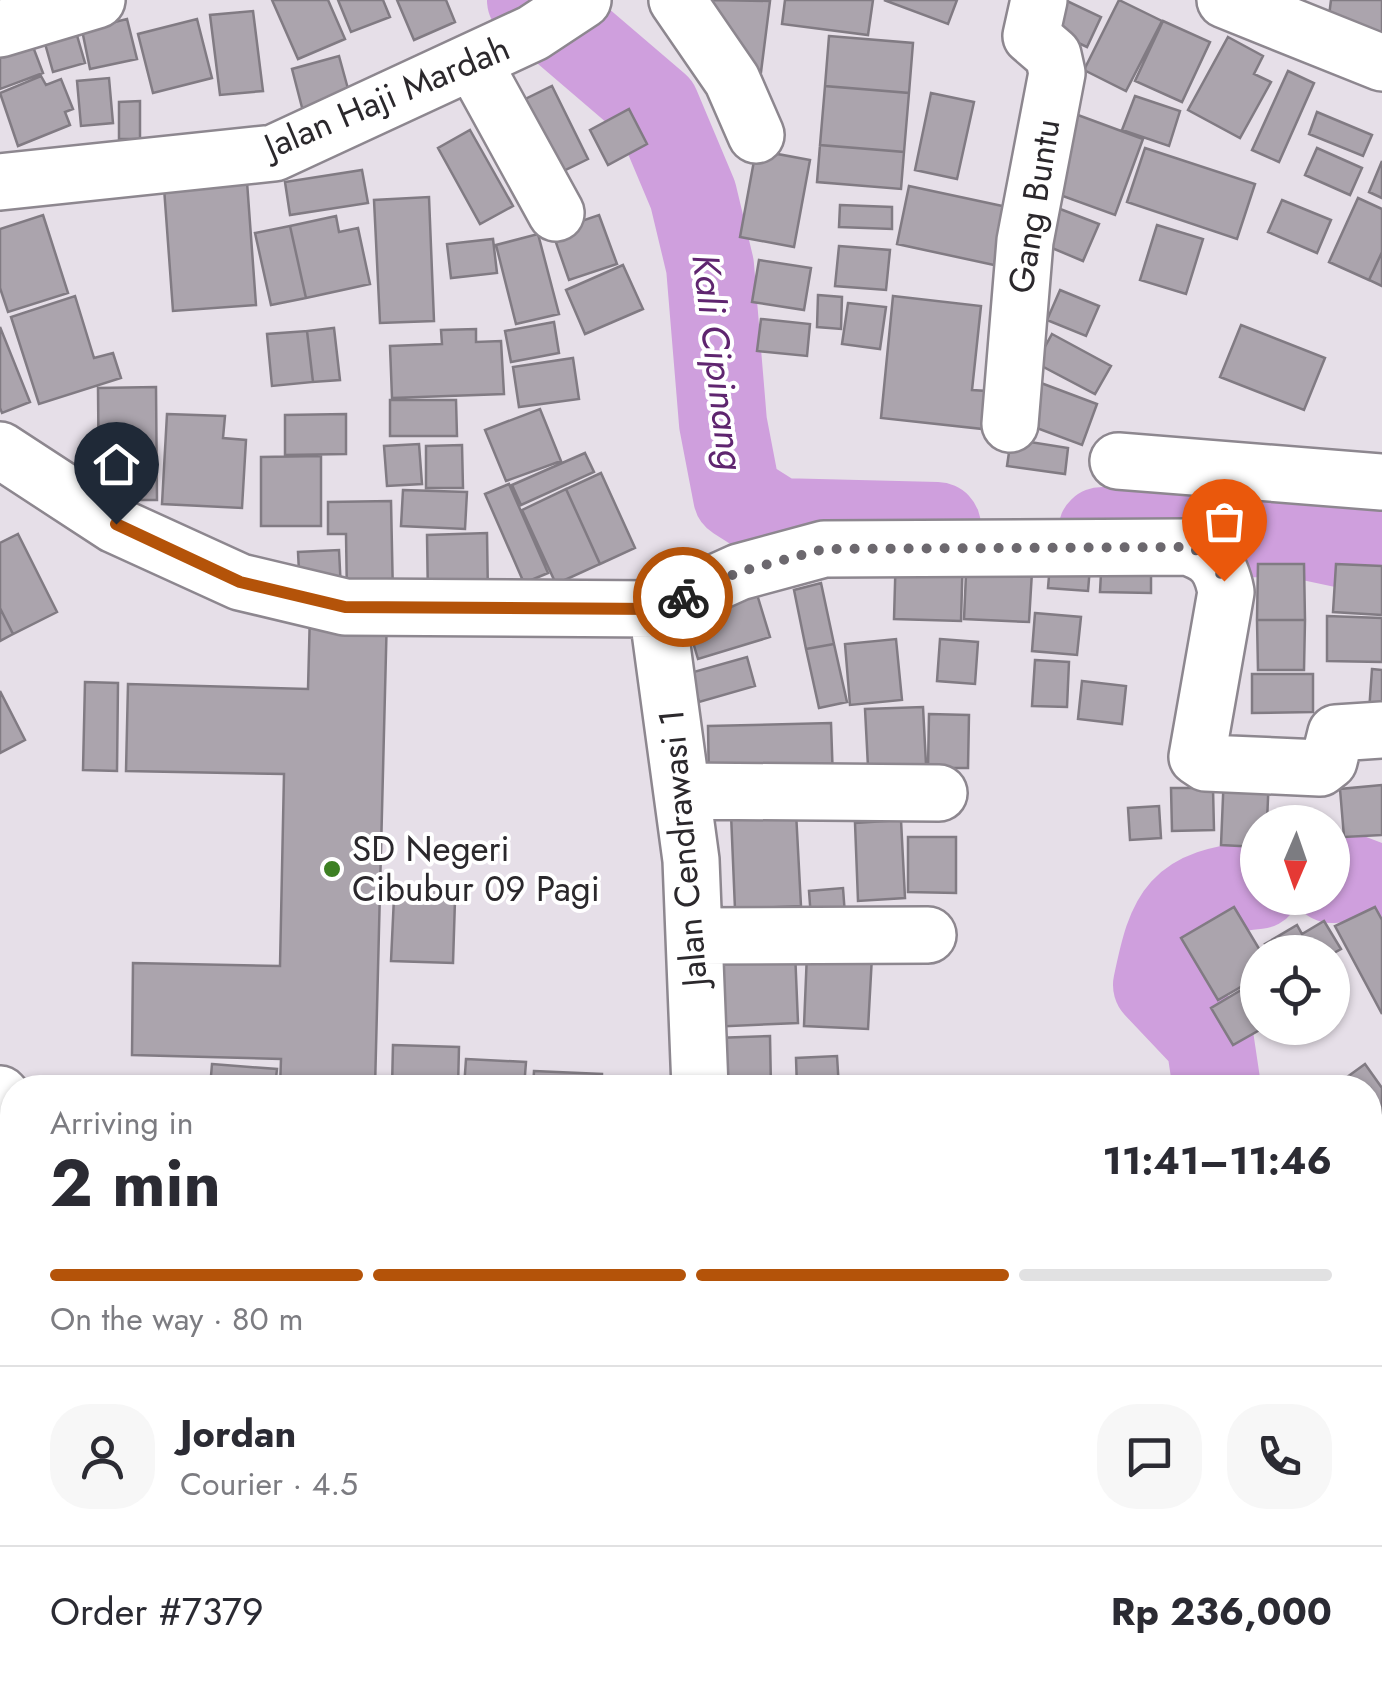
<!DOCTYPE html>
<meta charset="utf-8">
<style>
:root{--surface:#fff;--page:#f7f7f7;--text:#2b2b33;--muted:#7c7c81;--line:#e1e1e2;--accent:#b45309}
body{margin:0;font-family:Jost,sans-serif;background:var(--page);color:var(--text);height:100vh;display:flex;flex-direction:column;font-size:38px;white-space:nowrap}
*{box-sizing:border-box;margin:0}
p{font-size:32px;color:var(--muted)}
.icon{flex:none;width:55px;height:55px;fill:none;stroke:currentColor;stroke-width:2;stroke-linecap:round;stroke-linejoin:round}
.map{position:relative;flex:1;overflow:hidden}
.details{position:absolute;left:0px;top:1075px;width:1382px;height:622px;display:flex;flex-direction:column;background:var(--surface);border-radius:40px 40px 0 0;box-shadow:0 2px 8px #0004}
.details>*{flex:none}
.needle{width:65px;rotate:182deg}
.fabs{position:absolute;left:1240px;top:805px;display:grid;gap:20px}
.fabs a{display:grid;place-items:center;width:110px;height:110px;border-radius:50%;background:var(--surface);box-shadow:0 2px 8px #0004;font-size:50px}
.pin{position:absolute;display:grid;place-items:center;width:85px;height:85px;color:#fff;margin:-102px -42px;border-radius:50% 50% 50% 0;rotate:-45deg;box-shadow:0 0 10px #0007}
.pin .icon{rotate:45deg}
.courier{position:absolute;display:grid;place-items:center;width:100px;height:100px;margin:-50px;border:8px solid #b45309;border-radius:50%;background:#fff;color:#222;box-shadow:0 2px 12px #0007}
.summary em{font-style:normal;font-weight:700}
.summary div{display:flex;flex-direction:column-reverse}
.summary{display:flex;align-items:center;justify-content:space-between;height:170px;padding:0 50px}
h1{font-size:65px;font-weight:700;line-height:75px}
.bar{display:grid;grid-template-columns:repeat(4,1fr);gap:15px 10px;align-content:center;height:120px;padding:0 50px}
.bar i{height:12px;border-radius:8px;background:var(--line)}
.bar .on{background:var(--accent)}
.bar p{grid-column:span 4}
.line{display:flex;align-items:center;gap:25px;padding:0 50px;border-top:2px solid var(--line)}
.line div{flex:1}
.round{display:grid;place-items:center;flex:none;width:105px;height:105px;border-radius:40px;background:var(--page)}
.map>svg:first-child{display:block}
.green{fill:#ceadd7}
.lines{fill:none;stroke-linecap:round;stroke-linejoin:round}
.river{stroke:#cf9fdd;stroke-width:88}
.building{fill:#aba4ad;stroke:#817b83;stroke-width:2.5}
.minor-casing{stroke:#8d878f;stroke-width:60}
.minor{stroke:#fff;stroke-width:55}
.done{stroke:#6c686e;stroke-width:10;stroke-dasharray:0 18}
.route{stroke:#b45309;stroke-width:12}
.poi-dot{fill:#3d8023;stroke:#fff;stroke-width:4}
.labels{text-anchor:middle;dominant-baseline:central;stroke-width:8;stroke-linejoin:round;paint-order:stroke}
.street-label{font-size:35px;fill:#2b282c;stroke:#fff}
.poi-label{font-size:35px;fill:#2b282c;stroke:#fff;text-anchor:start}
.water-label{font-size:38px;font-style:italic;fill:#5f256f;stroke:#fff}
</style>
<div class="map">
<svg width="1382" height="1696" viewBox="0 0 1382 1696">
<rect width="100%" height="100%" fill="#e6dfe8"/>
<!-- green -->
<path class="green" d="M 778,1685 L 1086,1685 L 1100,1696 L 759,1696 Z"/>
<g class="lines">
<!-- river -->
<path class="river" d="M 531,0 L 656,107 L 693,195 L 710,266 L 723,423 L 737,496 L 778,522 L 937,526
M 1102,531 L 1297,534 L 1382,552
M 1332,879 L 1348,877 L 1382,890
M 1217,1088 L 1210,1041 L 1157,985 C 1172,913 1180,893 1258,885
M 1370,1298 L 1382,1306"/>
</g>
<!-- building -->
<path class="building" d="M 272,0 L 328,0 L 345,39 L 298,59 Z
M 338,0 L 383,0 L 390,17 L 351,32 Z
M 397,0 L 446,0 L 455,22 L 414,40 Z
M 713,0 L 770,1 L 761,72 L 729,68 L 708,38 Z
M 785,0 L 873,0 L 868,35 L 782,24 Z
M 884,0 L 957,0 L 948,24 Z
M 1065,0 L 1101,17 L 1087,47 L 1033,22 Z
M 1119,0 L 1162,21 L 1126,91 L 1084,70 Z
M 1331,0 L 1382,0 L 1382,38 L 1327,32 Z
M 253,11 L 263,91 L 220,95 L 210,15 Z
M 127,19 L 137,59 L 90,69 L 82,30 Z
M 197,19 L 212,78 L 153,93 L 138,34 Z
M 1163,21 L 1210,42 L 1182,102 L 1135,81 Z
M 76,32 L 85,63 L 53,72 L 44,40 Z
M 829,36 L 913,43 L 909,93 L 825,86 Z
M 1228,37 L 1263,56 L 1254,74 L 1271,82 L 1240,138 L 1188,110 Z
M 0,39 L 32,44 L 43,73 L 0,89 Z
M 339,56 L 353,107 L 305,119 L 292,69 Z
M 1288,71 L 1314,83 L 1279,162 L 1252,150 Z
M 41,76 L 46,85 L 61,79 L 73,109 L 65,112 L 70,125 L 18,146 L 0,93 Z
M 109,78 L 113,123 L 81,126 L 77,81 Z
M 552,86 L 588,159 L 553,176 L 517,103 Z
M 825,86 L 909,93 L 904,152 L 820,145 Z
M 931,93 L 974,102 L 957,179 L 915,170 Z
M 1135,96 L 1180,111 L 1169,146 L 1122,130 Z
M 140,101 L 140,139 L 119,139 L 119,102 Z
M 629,109 L 647,144 L 608,165 L 590,130 Z
M 1067,111 L 1143,139 L 1115,215 L 1038,187 Z
M 1317,112 L 1372,135 L 1363,156 L 1309,134 Z
M 470,130 L 513,206 L 480,224 L 438,148 Z
M 820,145 L 904,152 L 901,189 L 817,182 Z
M 1145,148 L 1255,184 L 1237,239 L 1127,202 Z
M 1317,148 L 1362,168 L 1350,195 L 1305,175 Z
M 756,150 L 810,160 L 794,247 L 740,237 Z
M 1382,161 L 1382,198 L 1369,192 Z
M 246,168 L 256,305 L 173,311 L 163,174 Z
M 362,170 L 368,203 L 290,215 L 285,182 Z
M 909,186 L 1007,207 L 994,265 L 897,244 Z
M 429,197 L 434,321 L 380,323 L 374,200 Z
M 1358,198 L 1382,209 L 1382,252 L 1369,280 L 1329,262 Z
M 1282,200 L 1331,220 L 1317,253 L 1268,232 Z
M 840,205 L 892,207 L 892,229 L 839,227 Z
M 1055,207 L 1099,224 L 1083,261 L 1040,243 Z
M 43,215 L 68,293 L 8,312 L 0,288 L 0,229 Z
M 599,215 L 617,264 L 569,280 L 552,231 Z
M 336,216 L 339,232 L 358,228 L 370,284 L 306,298 L 290,226 Z
M 1157,225 L 1203,239 L 1186,294 L 1140,280 Z
M 290,226 L 306,298 L 271,305 L 255,233 Z
M 538,234 L 559,314 L 516,324 L 496,245 Z
M 493,239 L 497,273 L 451,278 L 447,244 Z
M 839,246 L 890,250 L 886,290 L 835,286 Z
M 1382,252 L 1382,286 L 1369,280 Z
M 759,260 L 811,268 L 804,310 L 752,302 Z
M 623,265 L 643,309 L 585,334 L 566,290 Z
M 1060,290 L 1099,306 L 1086,336 L 1047,320 Z
M 818,295 L 842,297 L 841,329 L 817,327 Z
M 75,296 L 94,358 L 113,353 L 121,378 L 39,404 L 11,317 Z
M 893,296 L 981,306 L 972,390 L 987,391 L 983,429 L 881,418 Z
M 848,303 L 886,307 L 880,349 L 842,344 Z
M 761,319 L 810,324 L 807,356 L 757,351 Z
M 554,322 L 559,353 L 511,362 L 505,331 Z
M 1241,325 L 1325,358 L 1304,410 L 1220,377 Z
M 0,327 L 30,402 L 2,413 L 0,408 Z
M 334,328 L 340,380 L 313,382 L 307,331 Z
M 476,329 L 476,342 L 501,341 L 504,394 L 392,398 L 390,346 L 442,344 L 441,330 Z
M 307,331 L 313,382 L 272,386 L 267,334 Z
M 1052,334 L 1111,366 L 1095,394 L 1036,363 Z
M 573,358 L 579,399 L 519,407 L 513,367 Z
M 1033,380 L 1097,404 L 1082,445 L 1018,421 Z
M 156,387 L 157,500 L 99,500 L 98,388 Z
M 390,400 L 456,400 L 457,436 L 390,436 Z
M 540,409 L 561,461 L 506,481 L 485,430 Z
M 167,414 L 225,416 L 223,438 L 246,440 L 242,508 L 162,504 Z
M 346,414 L 346,454 L 285,455 L 285,415 Z
M 1011,439 L 1068,448 L 1065,474 L 1007,466 Z
M 419,444 L 422,484 L 387,486 L 384,446 Z
M 462,445 L 463,488 L 426,488 L 426,446 Z
M 585,453 L 594,472 L 521,505 L 512,485 Z
M 321,456 L 321,526 L 261,526 L 261,457 Z
M 601,473 L 635,548 L 600,564 L 566,489 Z
M 509,484 L 548,573 L 524,583 L 485,494 Z
M 566,489 L 600,564 L 556,584 L 522,510 Z
M 403,490 L 467,492 L 465,529 L 401,526 Z
M 391,501 L 393,597 L 347,598 L 346,534 L 328,534 L 328,502 Z
M 487,533 L 488,598 L 428,599 L 427,535 Z
M 18,534 L 57,612 L 13,634 L 0,608 L 0,543 Z
M 339,550 L 341,590 L 300,592 L 298,552 Z
M 896,550 L 963,552 L 961,621 L 894,619 Z
M 967,552 L 1033,555 L 1029,622 L 964,619 Z
M 1051,552 L 1091,555 L 1088,591 L 1048,588 Z
M 1102,554 L 1151,555 L 1151,593 L 1100,592 Z
M 1258,564 L 1304,564 L 1305,620 L 1257,620 Z
M 1336,564 L 1382,566 L 1382,615 L 1333,612 Z
M 821,583 L 834,644 L 806,649 L 794,590 Z
M 756,591 L 770,637 L 698,659 L 684,612 Z
M 0,608 L 13,634 L 0,641 Z
M 310,612 L 387,613 L 375,1088 L 280,1088 L 281,1059 L 132,1055 L 133,963 L 280,966 L 284,774 L 126,771 L 128,684 L 308,689 Z
M 1035,613 L 1081,617 L 1077,655 L 1032,651 Z
M 1327,616 L 1382,618 L 1382,662 L 1327,661 Z
M 1257,620 L 1305,620 L 1304,670 L 1258,670 Z
M 896,639 L 902,700 L 850,705 L 845,644 Z
M 940,639 L 978,642 L 975,684 L 937,681 Z
M 834,644 L 847,702 L 819,708 L 806,649 Z
M 747,657 L 755,686 L 699,702 L 690,673 Z
M 1035,660 L 1069,662 L 1067,707 L 1032,706 Z
M 1372,669 L 1382,670 L 1382,713 L 1369,712 Z
M 1252,674 L 1313,674 L 1313,712 L 1252,713 Z
M 1082,681 L 1126,686 L 1122,724 L 1078,719 Z
M 85,682 L 118,683 L 117,771 L 83,770 Z
M 0,691 L 25,740 L 0,753 Z
M 923,707 L 927,783 L 869,786 L 865,709 Z
M 929,714 L 969,715 L 968,768 L 928,768 Z
M 831,723 L 833,780 L 709,783 L 708,726 Z
M 1224,773 L 1269,775 L 1267,822 L 1258,822 L 1258,847 L 1221,845 Z
M 1382,785 L 1382,835 L 1344,837 L 1340,789 Z
M 1171,788 L 1213,788 L 1214,830 L 1172,831 Z
M 1159,806 L 1161,838 L 1130,840 L 1128,808 Z
M 796,812 L 801,906 L 735,909 L 731,814 Z
M 901,820 L 905,898 L 858,901 L 855,823 Z
M 908,837 L 956,837 L 956,893 L 908,892 Z
M 409,883 L 438,884 L 437,899 L 455,900 L 453,963 L 391,961 L 394,897 L 408,898 Z
M 843,888 L 845,915 L 811,918 L 809,891 Z
M 1234,907 L 1261,952 L 1258,952 L 1258,977 L 1218,1000 L 1181,938 Z
M 1375,907 L 1382,920 L 1382,1014 L 1335,926 Z
M 1324,921 L 1341,949 L 1332,954 L 1270,952 L 1265,944 L 1297,925 L 1302,934 Z
M 795,951 L 798,1023 L 709,1027 L 706,955 Z
M 807,953 L 872,956 L 868,1029 L 804,1026 Z
M 1258,980 L 1258,1028 L 1263,1028 L 1233,1045 L 1211,1008 Z
M 770,1036 L 771,1088 L 716,1088 L 715,1038 Z
M 393,1045 L 459,1047 L 458,1088 L 392,1088 Z
M 837,1056 L 839,1088 L 797,1088 L 796,1058 Z
M 466,1059 L 526,1062 L 524,1088 L 464,1088 Z
M 212,1064 L 277,1069 L 275,1088 L 210,1088 Z
M 1365,1064 L 1382,1088 L 1382,1131 L 1370,1139 L 1370,1088 L 1332,1088 Z
M 534,1071 L 602,1074 L 602,1088 L 533,1088 Z
M 12,1167 L 12,1235 L 0,1223 L 0,1181 Z
M 1382,1203 L 1382,1249 L 1370,1236 L 1370,1214 Z
M 1381,1328 L 1382,1328 L 1382,1392 L 1370,1388 L 1370,1362 Z
M 12,1362 L 12,1427 L 0,1432 L 0,1366 Z
M 1370,1398 L 1382,1401 L 1382,1459 L 1370,1457 Z
M 12,1450 L 12,1490 L 0,1494 L 0,1454 Z
M 1370,1470 L 1382,1473 L 1382,1525 L 1370,1522 Z
M 12,1507 L 12,1557 L 5,1558 L 7,1603 L 0,1603 L 0,1508 Z
M 1370,1531 L 1382,1533 L 1382,1580 L 1370,1578 Z
M 1382,1635 L 1382,1685 L 1378,1686 L 1370,1638 Z
M 2,1652 L 12,1653 L 12,1685 L 67,1685 L 66,1696 L 1,1696 Z
M 99,1685 L 124,1685 L 125,1694 L 100,1696 Z
M 134,1685 L 250,1685 L 252,1696 L 136,1696 Z
M 366,1685 L 411,1685 L 412,1696 L 366,1696 Z
M 422,1685 L 458,1685 L 459,1694 L 423,1696 Z
M 585,1685 L 660,1685 L 662,1694 L 587,1696 Z
M 669,1685 L 730,1685 L 734,1696 L 673,1696 Z
M 1320,1685 L 1363,1685 L 1365,1696 L 1322,1696 Z"/>
<g class="lines">
<!-- minor casing -->
<g class="minor-casing">
<path id="minor" d="M 677,0 L 732,80 L 756,135
M 1225,0 L 1382,63
M 0,29 L 97,0
M 473,62 L 556,213
M 0,182 L 274,153 L 533,33 L 583,0
M 1010,424 L 1025,241 L 1057,73 L 1053,55 L 1031,36 L 1039,0
M 0,450 L 115,525 L 240,582 L 345,607 L 657,609 L 739,572 L 824,549 L 1187,547 C 1213,555 1221,566 1226,592 L 1197,757 L 1206,763 L 1320,768 L 1329,761 L 1336,733 L 1382,730
M 1118,461 L 1382,482
M 657,609 L 691,860 L 700,1088
M 682,791 L 939,793
M 694,936 L 928,935
M 0,1094 L 12,1107
M 0,1619 L 12,1617
M 294,1685 L 297,1696
M 1297,1696 L 1298,1685"/>
</g>
<!-- minor -->
<use href="#minor" class="minor"/>
</g>
<g class="lines">
<!-- done -->
<path class="done" d="M 683,597 L 739,572 L 824,549 L 1187,547 L 1211,556 L 1224,581"/>
<!-- route -->
<path class="route" d="M 116,524 L 240,582 L 345,607 L 657,609 L 683,597"/>
</g>
<!-- markers -->
<circle class="poi-dot" cx="332" cy="869" r="10"/>
<g class="labels">
<!-- street labels -->
<g class="street-label">
<text transform="translate(387 97) rotate(-23)">Jalan Haji Mardah</text>
<text transform="translate(1034 206) rotate(-81)">Gang Buntu</text>
<text transform="translate(683 848) rotate(-95)">Jalan Cendrawasi 1</text>
</g>
<!-- poi labels -->
<g class="poi-label">
<text x="352" y="849">SD Negeri<tspan x="352" dy="40">Cibubur 09 Pagi</tspan></text>
</g>
<!-- water labels -->
<g class="water-label">
<text transform="translate(719 362) rotate(83)">Kali Cipinang</text>
</g>
</g>
</svg>
<div class="fabs">
<a><svg class="needle" viewBox="-14 -14 28 28"><path d="M0-13l5 13h-10z" fill="#e53935"/><path d="M0 13l5-13h-10z" fill="#7c7c81"/></svg></a>
<a><svg class="icon" aria-label="locate" viewBox="0 0 24 24"><circle cx="12" cy="12" r="6"/><path d="M12 2v4M12 18v4M2 12h4M18 12h4"/></svg></a>
</div>
<div class="pin" style="left:1224px;top:581px;background:#ea580c"><svg class="icon" aria-label="bag" viewBox="0 0 24 24"><path d="M5 8h14l-1 12H6zM9 8a3 3 0 0 1 6 0"/></svg></div>
<div class="pin" style="left:116px;top:524px;background:#1f2937"><svg class="icon" aria-label="home" viewBox="0 0 24 24"><path d="M3 11l9-7 9 7M6 9v11h12V9"/></svg></div>
<div class="courier" style="left:683px;top:597px"><svg class="icon" aria-label="bike" viewBox="0 0 24 24"><circle cx="6" cy="16" r="4"/><circle cx="18" cy="16" r="4"/><path d="M6 16l4-8h5l3 8M10 8l3 8H6M13 5h3"/></svg></div>
<section class="details">
<div class="summary"><div><h1>2 min</h1><p>Arriving in</p></div><em>11:41–11:46</em></div>
<div class="bar"><i class="on"></i><i class="on"></i><i class="on"></i><i></i><p>On the way · 80 m</p></div>
<div class="line" style="height:180px"><a class="round"><svg class="icon" aria-label="person" viewBox="0 0 24 24"><circle cx="12" cy="8" r="4"/><path d="M4 21q1-7 8-7t8 7"/></svg></a><div><b>Jordan</b><p>Courier · 4.5</p></div><a class="round"><svg class="icon" aria-label="chat" viewBox="0 0 24 24"><path d="M4 5h16v11H9l-5 4z"/></svg></a><a class="round"><svg class="icon" aria-label="phone" viewBox="0 0 24 24"><path d="M5 4h4l2 5-3 2q2 4 5 5l2-3 5 2v4C11 20 4 13 5 4z"/></svg></a></div>
<div class="line" style="height:130px"><div>Order #7379</div><b>Rp 236,000</b></div>
</section>
</div>
